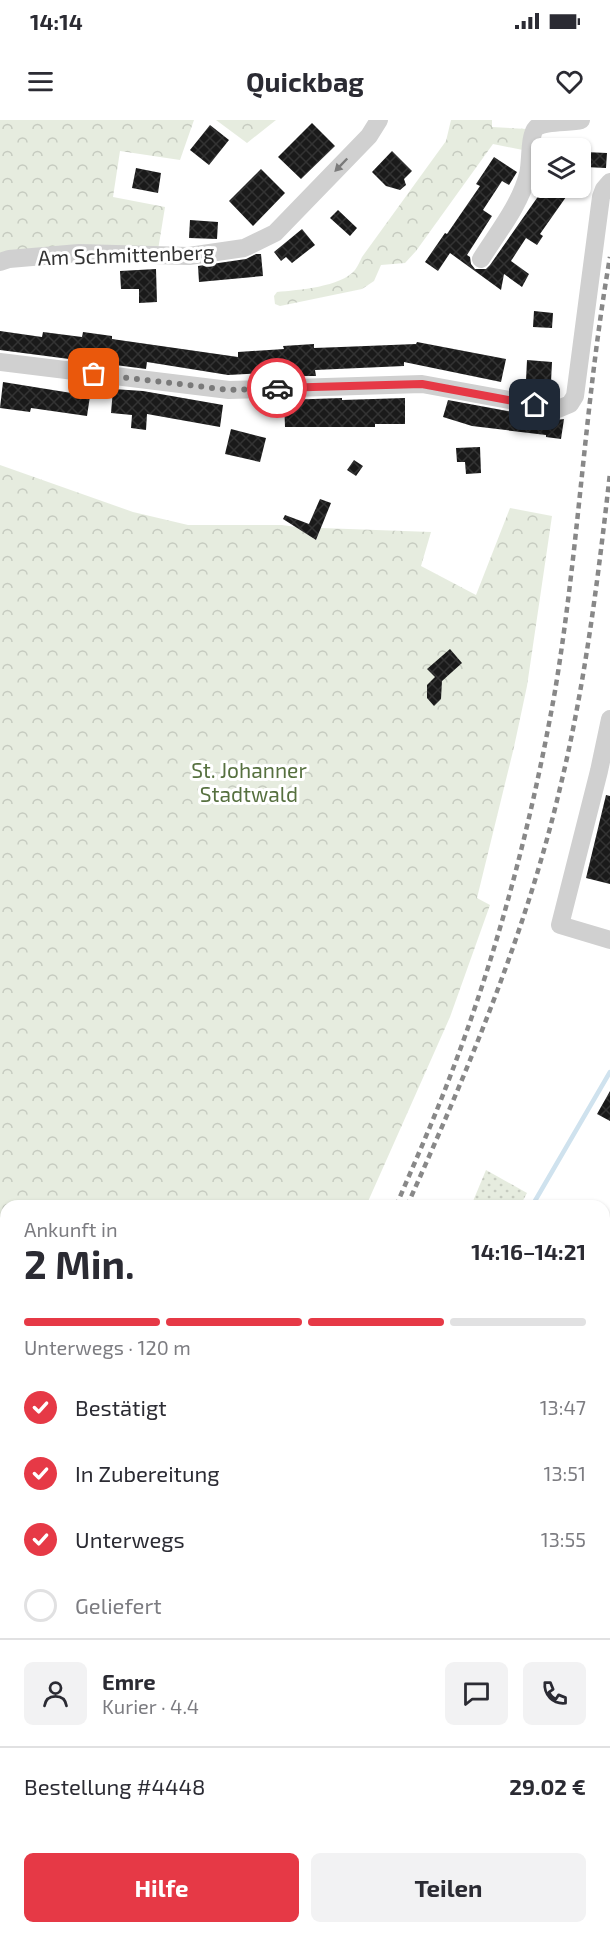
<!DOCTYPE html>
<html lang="de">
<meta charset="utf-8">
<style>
:root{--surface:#fff;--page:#f2f2f3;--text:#2b2b33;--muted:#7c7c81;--line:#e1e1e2;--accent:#e63946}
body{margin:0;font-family:"Exo 2",sans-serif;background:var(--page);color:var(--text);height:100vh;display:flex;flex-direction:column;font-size:22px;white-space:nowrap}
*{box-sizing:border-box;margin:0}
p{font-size:20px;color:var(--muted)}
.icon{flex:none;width:33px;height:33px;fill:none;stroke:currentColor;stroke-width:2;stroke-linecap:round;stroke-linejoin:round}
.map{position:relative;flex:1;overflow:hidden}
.panel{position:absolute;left:0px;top:1080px;width:610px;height:734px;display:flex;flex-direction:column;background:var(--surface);border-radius:18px 18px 0 0;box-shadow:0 2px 4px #0004}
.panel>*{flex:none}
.tools{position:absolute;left:531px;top:18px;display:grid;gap:12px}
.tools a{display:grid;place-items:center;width:60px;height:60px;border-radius:9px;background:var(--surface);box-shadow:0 2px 4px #0004;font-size:30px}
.pin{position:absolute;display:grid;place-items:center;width:51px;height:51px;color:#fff;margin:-26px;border-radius:12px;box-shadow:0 3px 9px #0006}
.courier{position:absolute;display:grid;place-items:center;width:60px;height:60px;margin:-30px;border:4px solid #e63946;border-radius:50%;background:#fff;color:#222;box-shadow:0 2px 8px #0007}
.head em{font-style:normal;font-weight:700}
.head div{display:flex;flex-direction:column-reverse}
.head{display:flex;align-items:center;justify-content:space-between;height:102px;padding:0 24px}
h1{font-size:39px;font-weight:700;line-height:45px}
.bar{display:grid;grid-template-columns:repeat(4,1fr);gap:9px 6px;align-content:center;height:72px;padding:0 24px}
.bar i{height:8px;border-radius:4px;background:var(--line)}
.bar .active{background:var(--accent)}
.bar p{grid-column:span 4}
.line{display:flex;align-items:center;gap:15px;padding:0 24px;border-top:2px solid var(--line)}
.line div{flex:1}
.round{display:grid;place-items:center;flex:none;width:63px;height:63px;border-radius:9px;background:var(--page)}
ol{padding:0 24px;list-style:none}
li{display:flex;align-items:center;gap:18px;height:66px}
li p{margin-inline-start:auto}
li .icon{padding:6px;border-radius:50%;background:var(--accent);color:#fff;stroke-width:4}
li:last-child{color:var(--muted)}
li i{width:33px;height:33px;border:3px solid var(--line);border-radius:50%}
.primary-button{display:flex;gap:12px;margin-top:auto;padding:12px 24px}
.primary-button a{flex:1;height:69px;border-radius:9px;background:var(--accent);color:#fff;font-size:24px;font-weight:700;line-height:69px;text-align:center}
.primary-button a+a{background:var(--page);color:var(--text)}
.status{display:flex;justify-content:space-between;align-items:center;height:42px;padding:0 30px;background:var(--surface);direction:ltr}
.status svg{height:16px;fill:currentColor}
header{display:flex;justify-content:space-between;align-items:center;height:78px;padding:0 24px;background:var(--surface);font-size:27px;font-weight:700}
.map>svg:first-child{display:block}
.forest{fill:url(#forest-crowns)}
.garden{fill:url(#garden-dots)}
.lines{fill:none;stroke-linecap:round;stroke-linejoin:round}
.stream{stroke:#cfe2ee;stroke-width:4.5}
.building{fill:url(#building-cross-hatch)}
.minor{stroke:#d0d0d0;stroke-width:18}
.major{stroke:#ababab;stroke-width:22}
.rail{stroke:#888;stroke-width:4.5;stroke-dasharray:6 4.5;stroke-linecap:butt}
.oneway{fill:#7a7a7a}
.done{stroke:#7a7a7a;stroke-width:6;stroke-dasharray:0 10.8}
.route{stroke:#e63946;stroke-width:8}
.labels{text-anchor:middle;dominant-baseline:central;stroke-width:6;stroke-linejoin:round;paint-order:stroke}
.street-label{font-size:21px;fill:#333;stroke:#fff}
.park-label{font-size:21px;fill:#56703f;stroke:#fff}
</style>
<div class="status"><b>14:14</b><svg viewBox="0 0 49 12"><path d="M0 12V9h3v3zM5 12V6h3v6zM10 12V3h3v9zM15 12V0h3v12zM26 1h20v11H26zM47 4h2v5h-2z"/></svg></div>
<header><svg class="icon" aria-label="menu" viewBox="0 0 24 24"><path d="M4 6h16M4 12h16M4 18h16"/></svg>Quickbag<svg class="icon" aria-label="heart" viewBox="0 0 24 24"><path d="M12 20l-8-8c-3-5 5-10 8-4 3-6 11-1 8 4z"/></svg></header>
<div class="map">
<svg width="610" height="1813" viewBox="0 0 610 1813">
<defs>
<pattern id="forest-crowns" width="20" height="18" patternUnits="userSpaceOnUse" patternTransform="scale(1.5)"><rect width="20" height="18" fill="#e6ecdf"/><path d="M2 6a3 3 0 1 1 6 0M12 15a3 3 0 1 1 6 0" fill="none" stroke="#c6cbc0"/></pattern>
<pattern id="garden-dots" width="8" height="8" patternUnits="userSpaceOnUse" patternTransform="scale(1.5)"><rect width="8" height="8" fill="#e6ecdf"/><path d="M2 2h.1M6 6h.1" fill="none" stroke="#c6cbc0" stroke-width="1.8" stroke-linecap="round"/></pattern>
<pattern id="building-cross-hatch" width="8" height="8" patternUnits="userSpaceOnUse" patternTransform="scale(1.5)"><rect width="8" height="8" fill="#1a1a1a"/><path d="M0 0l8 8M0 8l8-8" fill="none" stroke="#333"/></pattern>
</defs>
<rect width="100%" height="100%" fill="#fff"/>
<!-- forest -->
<path class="forest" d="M 0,0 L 194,0 L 180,40 L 120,31 L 113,77 L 165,87 L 158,130 L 0,133 Z
M 216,0 L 276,0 L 247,23 Z
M 451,0 L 492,0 L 492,7 L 527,9 L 523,30 L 493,24 L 416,131 L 405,143 L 381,145 L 374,161 L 362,169 L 280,186 L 275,184 L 274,176 L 277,172 C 298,170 341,167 355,150 C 358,146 360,141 362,137 L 446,21 Z
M 0,345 L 133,392 L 188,405 L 282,405 L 296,407 L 316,420 L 321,408 L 431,412 L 421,446 L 476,475 L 510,388 L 552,396 L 527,566 L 514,627 L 477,778 L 490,785 L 450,897 L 366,1086 L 6,1086 L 6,1642 L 0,1639 Z
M 610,1240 L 610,1621 L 605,1617 L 604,1255 Z
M 605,1750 L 610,1753 L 610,1813 L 468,1813 L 470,1808 L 604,1808 Z"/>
<!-- garden -->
<path class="garden" d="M 486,1050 L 527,1073 L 520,1086 L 471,1086 Z"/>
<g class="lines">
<!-- stream -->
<path class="stream" d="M 532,1086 L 610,952
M 604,1654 L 610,1659
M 314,1813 L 314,1808"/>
</g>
<!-- building -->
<path class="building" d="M 312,3 L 335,26 L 301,59 L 278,37 Z
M 210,5 L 229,20 L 209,45 L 190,30 Z
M 392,31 L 412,51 L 404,59 L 406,65 L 400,70 L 386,66 L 372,52 Z
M 585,32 L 607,33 L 606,48 L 585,47 Z
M 494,37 L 517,52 L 509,65 L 502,61 L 483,90 L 492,96 L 467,135 L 470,137 L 471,144 L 475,149 L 486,149 L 490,145 L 544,68 L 553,68 L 566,77 L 540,114 L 543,116 L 537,125 L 526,118 L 511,141 L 529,154 L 522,167 L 504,154 L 501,170 L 450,133 L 438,151 L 425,142 L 445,113 L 447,114 L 480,66 L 476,64 Z
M 136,48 L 161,53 L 158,73 L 132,68 Z
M 261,49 L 285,73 L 253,106 L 229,81 Z
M 338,90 L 357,108 L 350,116 L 330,98 Z
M 190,100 L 218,102 L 217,119 L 189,118 Z
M 302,109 L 315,125 L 292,143 L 286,137 L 281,141 L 274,132 Z
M 256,134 L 261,134 L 263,156 L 199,162 L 198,146 L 246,139 Z
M 156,149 L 157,182 L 139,183 L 139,169 L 121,169 L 120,151 Z
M 534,191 L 553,193 L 552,208 L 533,207 Z
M 0,211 L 42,217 L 43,212 L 82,217 L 83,212 L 112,216 L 112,219 L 238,237 L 238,232 L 284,229 L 283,226 L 314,224 L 314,228 L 341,227 L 416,224 L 417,222 L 506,239 L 501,262 L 404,242 L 404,246 L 315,250 L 316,256 L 302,256 L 296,248 L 266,249 L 266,253 L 228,255 L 147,242 L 146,249 L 0,230 Z
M 527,240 L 552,242 L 551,262 L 526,260 Z
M 3,262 L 90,276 L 87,296 L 31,288 L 30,292 L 0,288 Z
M 113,269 L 143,271 L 223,285 L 220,307 L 147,294 L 146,310 L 131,308 L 132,295 L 111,293 Z
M 342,278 L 342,280 L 405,278 L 405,304 L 375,304 L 375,307 L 285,307 L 284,280 Z
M 448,280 L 556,300 L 564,299 L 561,319 L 546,317 L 546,315 L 472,306 L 443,297 Z
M 231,309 L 266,318 L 260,342 L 225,334 Z
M 480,327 L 481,353 L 466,354 L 465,342 L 457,342 L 456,328 Z
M 354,340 L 363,346 L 356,356 L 347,350 Z
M 320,379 L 331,383 L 316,420 L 283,399 L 285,395 L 309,404 Z
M 450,529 L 462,543 L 442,561 L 441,579 L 434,586 L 427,578 L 427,565 L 435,557 L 427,549 Z
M 606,675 L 610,676 L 610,764 L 586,758 Z
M 610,971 L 610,1001 L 597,994 Z"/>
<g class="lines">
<!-- minor -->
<path class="minor" d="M 481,139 C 498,112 520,85 528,54 C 531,44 529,15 536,8 C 543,1 570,3 581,0
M 0,142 L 9,139 L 79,133 L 189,136 L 244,128 L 275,113 L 369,16 L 379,0
M 0,242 L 229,270 L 422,264 L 558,289 L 570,284 L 575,276 L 601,77 L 604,69 L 610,62
M 610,599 L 599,651 L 560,805 L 610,820
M 0,1741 L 1,1709 L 6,1697
M 0,1759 L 6,1765
M 30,1808 L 31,1813
M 130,1813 L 130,1808"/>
<!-- major -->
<path class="major" d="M 604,1232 L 610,1217
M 452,1813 L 454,1808"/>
<!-- rail -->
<path class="rail" d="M 396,1086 C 415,1042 434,999 451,954 C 498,831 532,701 555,571 C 579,427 585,280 610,137
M 407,1086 C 468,950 526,813 560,668 C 585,565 598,459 610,353
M 164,1813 L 165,1808
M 173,1813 L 174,1808"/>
</g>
<!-- one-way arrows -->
<defs><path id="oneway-solid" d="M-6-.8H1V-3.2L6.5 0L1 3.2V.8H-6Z" transform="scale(1.5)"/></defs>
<use class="oneway" href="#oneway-solid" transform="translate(341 45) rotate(134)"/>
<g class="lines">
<!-- done -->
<path class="done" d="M 94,254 L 230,270 L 277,268"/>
<!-- route -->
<path class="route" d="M 277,268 L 422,264 L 535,285"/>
</g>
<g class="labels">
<!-- street labels -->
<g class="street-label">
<text transform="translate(126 134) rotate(-2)">Am Schmittenberg</text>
</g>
<!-- park labels -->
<g class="park-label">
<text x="249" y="649">St. Johanner<tspan x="249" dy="24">Stadtwald</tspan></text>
</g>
</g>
</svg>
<div class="tools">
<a><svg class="icon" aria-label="layers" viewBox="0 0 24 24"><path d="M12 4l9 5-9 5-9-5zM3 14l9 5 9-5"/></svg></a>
</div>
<div class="pin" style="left:94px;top:254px;background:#ea580c"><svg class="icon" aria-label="bag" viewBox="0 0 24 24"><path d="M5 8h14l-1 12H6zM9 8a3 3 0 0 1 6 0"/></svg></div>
<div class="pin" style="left:535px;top:285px;background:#1f2937"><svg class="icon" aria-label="home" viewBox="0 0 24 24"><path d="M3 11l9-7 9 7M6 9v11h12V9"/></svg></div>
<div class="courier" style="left:277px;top:268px"><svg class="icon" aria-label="car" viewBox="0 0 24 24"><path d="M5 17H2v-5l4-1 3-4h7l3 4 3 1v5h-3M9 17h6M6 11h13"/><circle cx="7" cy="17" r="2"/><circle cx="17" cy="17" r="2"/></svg></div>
<section class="panel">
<div class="head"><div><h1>2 Min.</h1><p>Ankunft in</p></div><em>14:16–14:21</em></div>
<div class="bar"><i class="active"></i><i class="active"></i><i class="active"></i><i></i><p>Unterwegs · 120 m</p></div>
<ol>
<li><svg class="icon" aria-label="check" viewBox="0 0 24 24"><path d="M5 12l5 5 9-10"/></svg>Bestätigt<p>13:47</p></li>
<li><svg class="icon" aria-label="check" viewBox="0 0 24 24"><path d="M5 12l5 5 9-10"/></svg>In Zubereitung<p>13:51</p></li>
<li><svg class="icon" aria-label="check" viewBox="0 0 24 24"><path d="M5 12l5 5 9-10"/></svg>Unterwegs<p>13:55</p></li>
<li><i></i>Geliefert</li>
</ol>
<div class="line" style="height:108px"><a class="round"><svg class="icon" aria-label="person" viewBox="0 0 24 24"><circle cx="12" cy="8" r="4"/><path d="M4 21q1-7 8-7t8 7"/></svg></a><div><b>Emre</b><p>Kurier · 4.4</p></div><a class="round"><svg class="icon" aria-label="chat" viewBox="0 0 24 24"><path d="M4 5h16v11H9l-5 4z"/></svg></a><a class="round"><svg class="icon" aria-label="phone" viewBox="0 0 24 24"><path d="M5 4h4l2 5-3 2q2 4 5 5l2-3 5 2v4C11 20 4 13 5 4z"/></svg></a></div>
<div class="line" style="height:78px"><div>Bestellung #4448</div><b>29.02 €</b></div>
<div class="primary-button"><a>Hilfe</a><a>Teilen</a></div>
</section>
</div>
